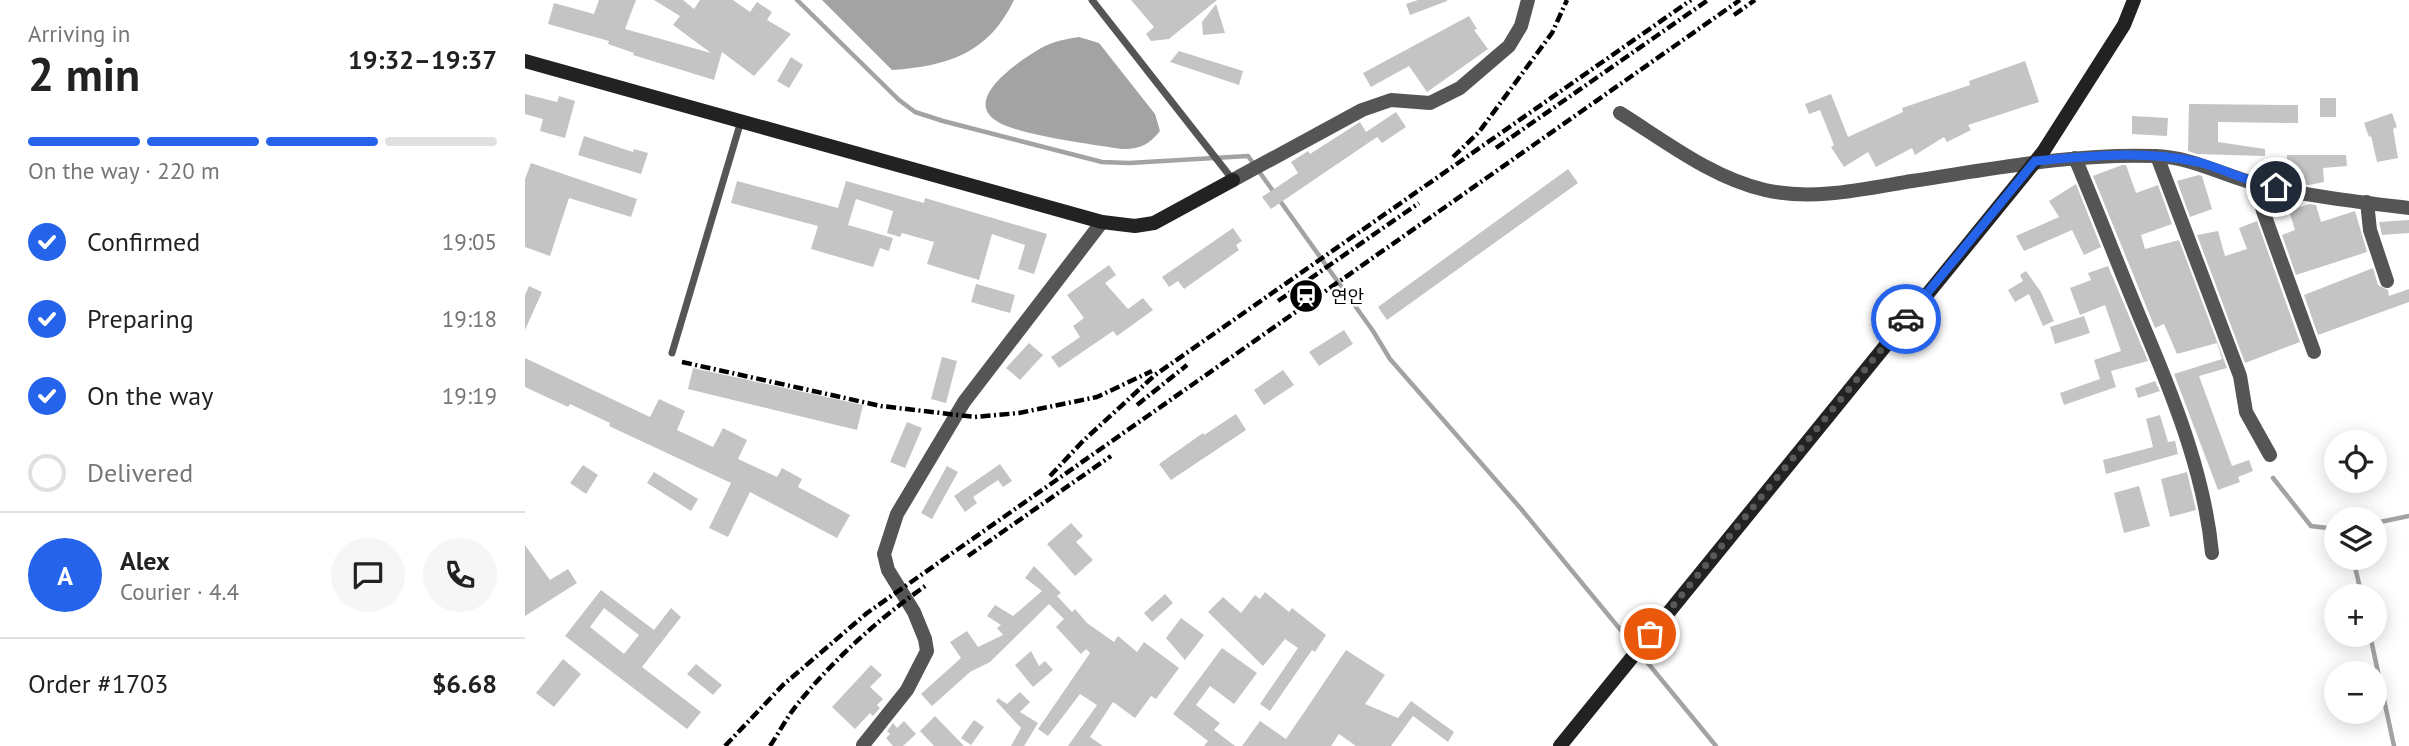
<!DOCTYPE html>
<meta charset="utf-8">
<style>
:root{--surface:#fff;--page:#f6f6f6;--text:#222;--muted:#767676;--line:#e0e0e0;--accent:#2563eb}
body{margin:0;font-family:"PT Sans","Noto Sans KR",sans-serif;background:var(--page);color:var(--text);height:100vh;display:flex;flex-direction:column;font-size:26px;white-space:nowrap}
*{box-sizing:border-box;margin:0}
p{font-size:23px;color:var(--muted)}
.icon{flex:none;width:38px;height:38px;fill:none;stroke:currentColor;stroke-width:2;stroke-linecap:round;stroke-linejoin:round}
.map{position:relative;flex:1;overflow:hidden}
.panel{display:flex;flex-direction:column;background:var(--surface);width:525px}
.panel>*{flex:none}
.controls{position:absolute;left:1799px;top:430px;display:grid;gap:14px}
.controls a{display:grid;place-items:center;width:63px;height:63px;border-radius:50%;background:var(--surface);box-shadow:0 4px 18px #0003;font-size:35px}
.pin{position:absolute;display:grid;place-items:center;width:60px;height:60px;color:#fff;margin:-30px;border:4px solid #fff;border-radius:50%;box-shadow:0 2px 7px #0007}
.courier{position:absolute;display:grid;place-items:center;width:70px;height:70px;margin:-35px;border:5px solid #2563eb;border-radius:50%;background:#fff;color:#222;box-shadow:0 2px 9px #0007}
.headline em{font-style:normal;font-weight:700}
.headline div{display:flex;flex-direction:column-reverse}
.headline{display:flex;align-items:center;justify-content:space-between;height:119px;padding:0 28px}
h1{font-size:46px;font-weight:700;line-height:52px}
.bar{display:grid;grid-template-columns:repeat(4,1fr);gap:10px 7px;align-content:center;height:84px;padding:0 28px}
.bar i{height:9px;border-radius:5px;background:var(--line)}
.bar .active{background:var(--accent)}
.bar p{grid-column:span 4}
.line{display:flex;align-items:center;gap:18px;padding:0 28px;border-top:2px solid var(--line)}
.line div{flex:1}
.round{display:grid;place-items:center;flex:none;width:74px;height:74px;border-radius:37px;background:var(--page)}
ol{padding:0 28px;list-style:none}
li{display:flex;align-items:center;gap:21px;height:77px}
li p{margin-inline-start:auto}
li .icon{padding:7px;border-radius:50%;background:var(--accent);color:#fff;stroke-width:4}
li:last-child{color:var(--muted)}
li i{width:38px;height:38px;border:4px solid var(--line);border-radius:50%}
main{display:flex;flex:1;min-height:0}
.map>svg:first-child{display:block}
.water{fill:#a3a3a3}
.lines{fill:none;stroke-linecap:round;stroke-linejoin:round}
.stream{stroke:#a3a3a3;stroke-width:4.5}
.building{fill:#c4c4c4;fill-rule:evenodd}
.lane{stroke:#555;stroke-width:7}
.street{stroke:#555;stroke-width:14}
.secondary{stroke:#222;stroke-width:14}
.rail{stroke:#000;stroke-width:4.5;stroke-dasharray:10 3.5 2 3.5;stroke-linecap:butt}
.done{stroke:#595959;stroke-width:7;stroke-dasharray:0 12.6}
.route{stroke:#2563eb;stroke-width:9}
.labels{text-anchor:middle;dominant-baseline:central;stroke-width:5;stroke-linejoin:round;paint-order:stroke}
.poi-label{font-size:18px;fill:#000;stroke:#fff;text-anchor:start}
</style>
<main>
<section class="panel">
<div class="headline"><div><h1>2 min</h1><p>Arriving in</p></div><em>19:32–19:37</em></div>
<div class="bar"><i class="active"></i><i class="active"></i><i class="active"></i><i></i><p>On the way · 220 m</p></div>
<ol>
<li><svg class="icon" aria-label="check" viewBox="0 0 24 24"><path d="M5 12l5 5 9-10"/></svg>Confirmed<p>19:05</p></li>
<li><svg class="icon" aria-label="check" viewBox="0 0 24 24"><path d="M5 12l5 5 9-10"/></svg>Preparing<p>19:18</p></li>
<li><svg class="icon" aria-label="check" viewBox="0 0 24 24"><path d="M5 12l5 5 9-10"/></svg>On the way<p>19:19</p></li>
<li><i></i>Delivered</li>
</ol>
<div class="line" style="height:126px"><b class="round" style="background:var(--accent);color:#fff">A</b><div><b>Alex</b><p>Courier · 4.4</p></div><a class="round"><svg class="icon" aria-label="chat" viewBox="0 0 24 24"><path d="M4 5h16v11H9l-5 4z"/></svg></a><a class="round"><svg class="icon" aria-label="phone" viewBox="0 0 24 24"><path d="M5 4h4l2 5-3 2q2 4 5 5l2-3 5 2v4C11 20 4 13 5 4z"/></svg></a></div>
<div class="line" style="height:91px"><div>Order #1703</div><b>$6.68</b></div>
</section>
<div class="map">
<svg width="1884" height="746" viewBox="0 0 1884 746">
<rect width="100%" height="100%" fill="#fff"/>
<!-- water -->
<path class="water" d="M 297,0 L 489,0 C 463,54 423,66 367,70 Z
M 554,37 L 574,43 L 630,114 L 635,131 C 624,145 613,150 596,149 C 567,144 490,135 470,120 C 437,97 500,57 518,47 C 529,41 542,39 554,37 Z"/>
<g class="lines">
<!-- stream -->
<path class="stream" d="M 272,0 L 374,100 L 390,112 L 418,121 L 577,162 L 604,163 L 723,156 L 848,331 L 865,359 L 997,510 L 1191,746
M 1748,478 L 1786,526 L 1811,529
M 1850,523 L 1884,516
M 1828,558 L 1837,597
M 1845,635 L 1869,746"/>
</g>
<!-- building -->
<path class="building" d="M 74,0 L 111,0 L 100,29 L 186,53 L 148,25 L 155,16 L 129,0 L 158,0 L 169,9 L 175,0 L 208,0 L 225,12 L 232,2 L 247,12 L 242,20 L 266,34 L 229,76 L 197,52 L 189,80 L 108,55 L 109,53 L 83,44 L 84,41 L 23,24 L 29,3 L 69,14 Z
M 606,0 L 692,0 L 644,39 L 626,41 L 621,34 L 629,27 Z
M 893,0 L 922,0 L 922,1 L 885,15 L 881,4 Z
M 691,4 L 700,33 L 678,35 L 677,22 Z
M 944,16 L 952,29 L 949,30 L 963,49 L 902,92 L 884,66 L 846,87 L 838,73 Z
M 654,51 L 718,71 L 714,85 L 645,62 Z
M 266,57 L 278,65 L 264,88 L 252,81 Z
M 1500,61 L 1514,102 L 1443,125 L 1446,130 L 1422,142 L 1419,137 L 1390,155 L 1387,148 L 1351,167 L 1343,152 L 1319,167 L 1306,147 L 1309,145 L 1295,110 L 1284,114 L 1280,104 L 1306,94 L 1323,137 L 1378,112 L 1377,108 L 1445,85 L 1444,81 Z
M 0,94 L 32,102 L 34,96 L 50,101 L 40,138 L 15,131 L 18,119 L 0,114 Z
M 1795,98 L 1811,98 L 1811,117 L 1795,117 Z
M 1664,104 L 1773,105 L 1773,123 L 1693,122 L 1693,142 L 1740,149 L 1740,156 L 1672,154 L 1663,151 Z
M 871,112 L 881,127 L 857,143 L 852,137 L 746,209 L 737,197 L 773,173 L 766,162 L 783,151 L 785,154 L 835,122 L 841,132 Z
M 1867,113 L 1872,127 L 1868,129 L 1873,158 L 1852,162 L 1846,136 L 1844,137 L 1839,123 Z
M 1607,116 L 1643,118 L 1642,136 L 1607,134 Z
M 59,136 L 108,152 L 109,149 L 123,153 L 116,174 L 53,155 Z
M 1762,155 L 1821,155 L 1822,166 L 1798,168 L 1799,182 L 1784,185 L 1771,183 L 1761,181 Z
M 6,163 L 112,199 L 106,217 L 44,198 L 25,256 L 0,247 L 0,179 Z
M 1597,165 L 1601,165 L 1611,193 L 1633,185 L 1647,224 L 1616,235 L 1620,249 L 1654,240 L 1702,368 L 1674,376 L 1707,466 L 1724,460 L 1728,471 L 1713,477 L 1715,482 L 1693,490 L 1649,374 L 1697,359 L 1692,343 L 1652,354 L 1639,324 L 1630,328 L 1568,176 Z
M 1043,169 L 1053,183 L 862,320 L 853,307 Z
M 1674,175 L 1677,176 L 1687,209 L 1665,217 L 1652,181 Z
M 212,181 L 313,208 L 321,181 L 399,203 L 400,198 L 522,234 L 509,274 L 493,269 L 500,245 L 467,234 L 454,280 L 402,264 L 409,242 L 377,233 L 375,237 L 362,233 L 368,211 L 331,199 L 323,225 L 368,238 L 364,251 L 355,248 L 348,267 L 286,249 L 293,226 L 206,203 Z
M 1551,184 L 1576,247 L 1559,255 L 1547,230 L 1499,251 L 1491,236 L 1534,217 L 1524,201 Z
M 1784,204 L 1791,205 L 1796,222 L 1830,211 L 1842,252 L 1771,275 L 1757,235 L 1770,230 L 1764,211 Z
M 1884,220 L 1884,233 L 1857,235 L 1854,222 Z
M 1732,221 L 1775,342 L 1720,363 L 1672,235 L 1693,231 L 1700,256 L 1722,249 L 1714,228 Z
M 708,228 L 717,241 L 711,245 L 714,250 L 659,289 L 653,281 L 644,287 L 637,277 Z
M 584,265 L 591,275 L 580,283 L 603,309 L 618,298 L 628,310 L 592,336 L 588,331 L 534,368 L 526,357 L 555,337 L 548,326 L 559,318 L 542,295 Z
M 1583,266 L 1623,361 L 1586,371 L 1591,387 L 1539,405 L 1535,393 L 1575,379 L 1569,360 L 1596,351 L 1580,305 L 1555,315 L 1545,288 L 1566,280 L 1563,273 Z
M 1848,268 L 1853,285 L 1863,290 L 1864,296 L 1884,289 L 1884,302 L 1793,335 L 1779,295 Z
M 1501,271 L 1516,292 L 1529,321 L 1518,326 L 1504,294 L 1490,302 L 1483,290 L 1498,281 L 1495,275 Z
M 451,284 L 490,295 L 485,313 L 446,302 Z
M 4,286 L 17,292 L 0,330 L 0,295 Z
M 1559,316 L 1565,333 L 1530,344 L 1525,327 Z
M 819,330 L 828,344 L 794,366 L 784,352 Z
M 504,343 L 518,355 L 495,380 L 481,368 Z
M 417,357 L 432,361 L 421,403 L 406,399 Z
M 0,358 L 125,417 L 134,399 L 160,411 L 152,430 L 188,447 L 198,428 L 222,440 L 213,459 L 252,477 L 257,468 L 277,479 L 273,487 L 325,515 L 312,538 L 225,492 L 203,537 L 184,528 L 206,483 L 84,426 L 85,423 L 45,404 L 43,407 L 0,387 Z
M 168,368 L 338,405 L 332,430 L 163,389 Z
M 758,370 L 769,385 L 739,405 L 729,390 Z
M 1630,381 L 1635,391 L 1613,398 L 1610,388 Z
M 711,414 L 721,430 L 646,480 L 634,464 L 678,433 L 679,435 Z
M 1635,415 L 1643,442 L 1650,441 L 1653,454 L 1581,474 L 1578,460 L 1628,447 L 1621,419 Z
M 382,422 L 397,428 L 380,468 L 365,462 Z
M 475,464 L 487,481 L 478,487 L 473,480 L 448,497 L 452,503 L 440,512 L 429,496 Z
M 58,465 L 73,475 L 61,494 L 45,483 Z
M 422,466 L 433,472 L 407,519 L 396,513 Z
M 129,472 L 173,499 L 166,511 L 122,483 Z
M 1662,472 L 1671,510 L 1645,517 L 1636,479 Z
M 1614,486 L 1625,526 L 1599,533 L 1589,493 Z
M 546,523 L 558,536 L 551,542 L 568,560 L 550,576 L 522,544 Z
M 0,545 L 25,580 L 43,569 L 52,583 L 0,616 Z
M 509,566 L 536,593 L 532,596 L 547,612 L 550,609 L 562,623 L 589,642 L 593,636 L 612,652 L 619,642 L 654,668 L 631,699 L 626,696 L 610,718 L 588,702 L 565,737 L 578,746 L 543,746 L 572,705 L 555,694 L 523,736 L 513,729 L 565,653 L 561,649 L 556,654 L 531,627 L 539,619 L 524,604 L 465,662 L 445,672 L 407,706 L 396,694 L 436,658 L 425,642 L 442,631 L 453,647 L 478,635 L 472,628 L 476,625 L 462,616 L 470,605 L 488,616 L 517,591 L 500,578 Z
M 76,590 L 129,630 L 146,608 L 156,617 L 117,667 L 176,712 L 162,729 L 40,636 ZM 79,608 L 114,635 L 99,654 L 65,627 Z
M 740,592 L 764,612 L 767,608 L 801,635 L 790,652 L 787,650 L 745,711 L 735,704 L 773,648 L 760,639 L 738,666 L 683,612 L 698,597 L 716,613 L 730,595 L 735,599 Z
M 640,594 L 648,603 L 627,622 L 619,613 Z
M 656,618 L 679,635 L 660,660 L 641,638 Z
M 697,648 L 732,673 L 709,704 L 685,686 L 671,705 L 695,723 L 689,730 L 710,746 L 679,746 L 683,741 L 648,714 Z
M 821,650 L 860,675 L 840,704 L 873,718 L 886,701 L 929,732 L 923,742 L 888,716 L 866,746 L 831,746 L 814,734 L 806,746 L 717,746 L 735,721 L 761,739 Z
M 506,651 L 514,666 L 520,661 L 528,670 L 508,687 L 490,665 Z
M 38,659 L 56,674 L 29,707 L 11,693 Z
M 171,664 L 197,685 L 188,695 L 162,674 Z
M 346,665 L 357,675 L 345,687 L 358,699 L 352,705 L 355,708 L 348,716 L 345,713 L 330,729 L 307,707 Z
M 495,692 L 505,702 L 495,712 L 513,723 L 499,746 L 486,746 L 496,728 L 471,701 L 473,698 L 482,704 Z
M 410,716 L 439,746 L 409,746 L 395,731 Z
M 449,720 L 459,727 L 446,745 L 436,738 Z
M 379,721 L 391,734 L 378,746 L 368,746 L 361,738 L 365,734 L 362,731 L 368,723 L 372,728 Z"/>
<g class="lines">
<!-- lane -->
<path class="lane" d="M 567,0 L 708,180
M 147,353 L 216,121"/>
<!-- street -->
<path class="street" d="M 1095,113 C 1140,141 1187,178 1240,190 C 1288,201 1339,189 1387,181 C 1468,169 1548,153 1630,156 C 1667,157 1697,175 1732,184 C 1781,196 1834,202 1884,208
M 1632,156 L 1715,376 L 1721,412 L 1745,455
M 1550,158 C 1575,217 1598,278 1623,337 C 1652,406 1680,479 1687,553
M 708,180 L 837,110 L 866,100 L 905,103 L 935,88 L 984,46 L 996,26 L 1003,0
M 1731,184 L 1738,211 L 1789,352
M 1842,202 L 1845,230 L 1862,281
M 338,745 L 382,690 L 402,651 L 400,639 L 389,612 L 363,570 L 359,554 L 372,514 L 439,402 L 577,222"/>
<!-- secondary -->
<path class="secondary" d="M 0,61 L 577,222 L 610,226 L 629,223 L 708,180
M 1035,746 L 1518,152 L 1599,25 L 1609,0"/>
<!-- rail -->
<path class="rail" d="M 1209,15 L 1230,0
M 971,148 L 1183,0
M 928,157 L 954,132 L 1027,33 L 1042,0
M 753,301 L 894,203
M 157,362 L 356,406 L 450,417 L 494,413 L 572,397 L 627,371
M 612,405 L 662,365
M 525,476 L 558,441 L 630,375 L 1166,0
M 443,556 L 586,456
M 200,746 L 258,685 L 342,613 L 1215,0
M 245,746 C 255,731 263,715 275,701 C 311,657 356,617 403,584"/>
</g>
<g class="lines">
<!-- done -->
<path class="done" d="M 1125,634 L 1381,319"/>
<!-- route -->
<path class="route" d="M 1381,319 L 1510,161 C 1565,156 1620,150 1673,162 C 1700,169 1724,183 1751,187"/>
</g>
<!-- icons -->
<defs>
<g id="station-disc" transform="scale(1.75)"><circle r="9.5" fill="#000" stroke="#fff"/><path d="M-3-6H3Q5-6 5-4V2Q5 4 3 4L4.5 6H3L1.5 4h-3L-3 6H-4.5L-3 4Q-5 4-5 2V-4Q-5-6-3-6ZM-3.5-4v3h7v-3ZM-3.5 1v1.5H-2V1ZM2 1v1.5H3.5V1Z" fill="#fff"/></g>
</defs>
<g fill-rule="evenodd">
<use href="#station-disc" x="781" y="296"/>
</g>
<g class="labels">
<!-- poi labels -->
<g class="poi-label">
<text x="806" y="296">연안</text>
</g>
</g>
</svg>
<div class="controls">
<a><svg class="icon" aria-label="locate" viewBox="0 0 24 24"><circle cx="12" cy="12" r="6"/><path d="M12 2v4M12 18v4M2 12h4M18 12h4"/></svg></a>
<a><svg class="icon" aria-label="layers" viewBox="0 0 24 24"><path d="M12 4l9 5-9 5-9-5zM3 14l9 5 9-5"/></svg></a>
<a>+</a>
<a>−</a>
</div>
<div class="pin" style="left:1125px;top:634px;background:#ea580c"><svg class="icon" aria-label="bag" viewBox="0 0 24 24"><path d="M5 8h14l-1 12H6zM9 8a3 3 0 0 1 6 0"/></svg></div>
<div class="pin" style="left:1751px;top:187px;background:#1f2937"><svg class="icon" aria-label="home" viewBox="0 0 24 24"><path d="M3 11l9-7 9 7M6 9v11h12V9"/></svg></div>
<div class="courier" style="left:1381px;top:319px"><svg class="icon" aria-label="car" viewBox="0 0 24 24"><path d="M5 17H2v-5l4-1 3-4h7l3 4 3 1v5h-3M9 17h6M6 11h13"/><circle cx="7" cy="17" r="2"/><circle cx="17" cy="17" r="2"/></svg></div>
</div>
</main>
